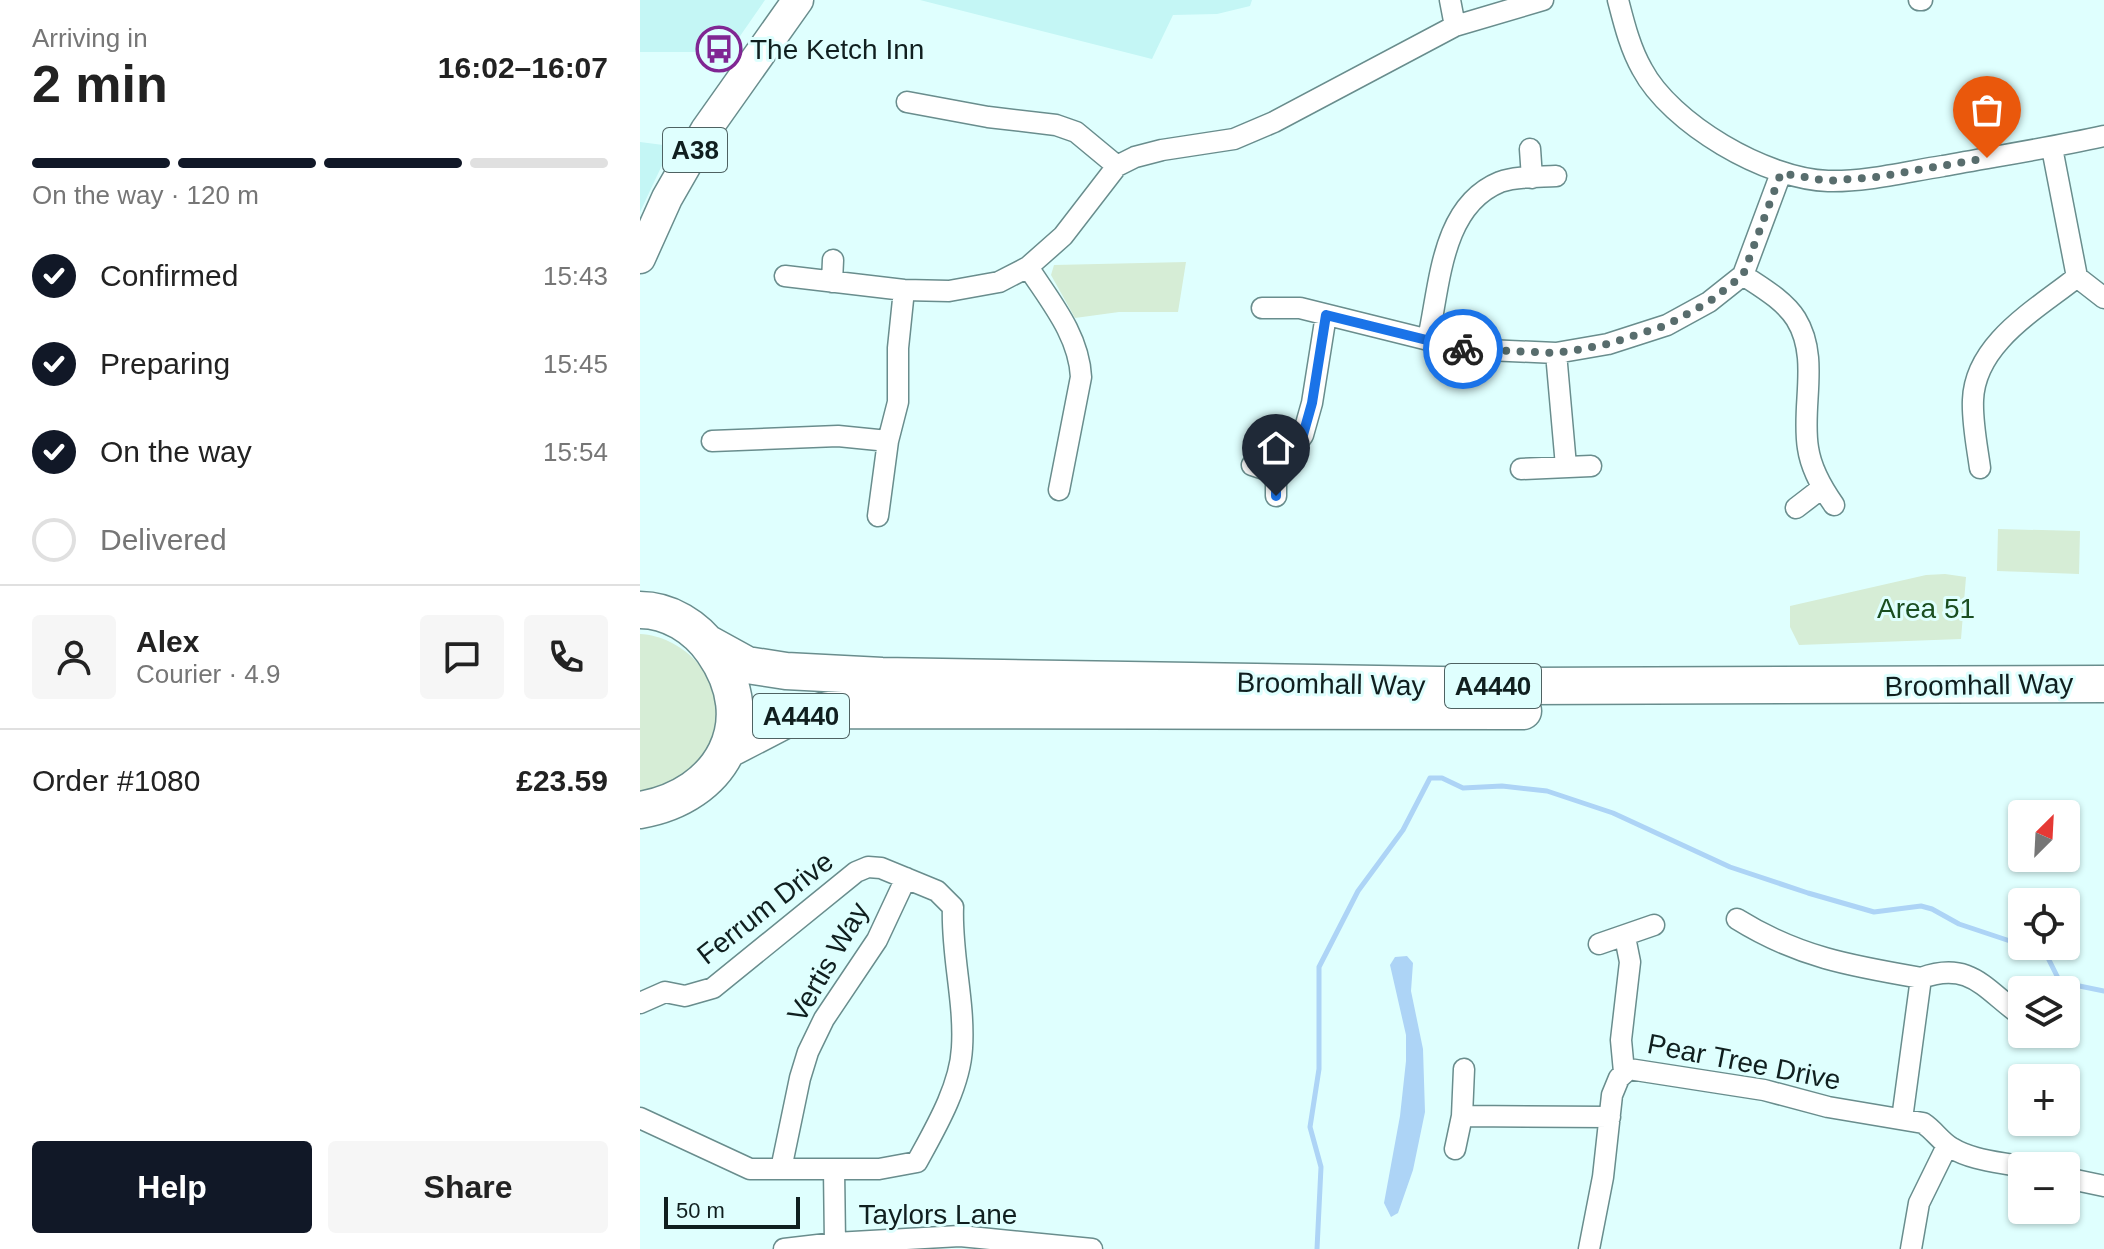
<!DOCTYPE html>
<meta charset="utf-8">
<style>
:root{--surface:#fff;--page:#f6f6f6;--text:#222;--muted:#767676;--line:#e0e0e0;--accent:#111827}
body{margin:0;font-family:Arial,sans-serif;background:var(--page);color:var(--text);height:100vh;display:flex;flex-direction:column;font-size:30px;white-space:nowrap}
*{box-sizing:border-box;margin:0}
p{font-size:26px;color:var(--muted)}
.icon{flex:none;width:44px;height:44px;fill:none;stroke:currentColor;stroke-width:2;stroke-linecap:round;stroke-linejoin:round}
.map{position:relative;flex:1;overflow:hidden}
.panel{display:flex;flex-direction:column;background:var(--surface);width:640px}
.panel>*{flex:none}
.needle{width:52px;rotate:24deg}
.controls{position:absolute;left:1368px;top:800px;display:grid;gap:16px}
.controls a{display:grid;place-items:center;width:72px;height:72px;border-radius:8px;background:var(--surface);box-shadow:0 2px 6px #0004;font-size:40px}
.scale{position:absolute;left:24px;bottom:20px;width:136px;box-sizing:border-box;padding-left:8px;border:4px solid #101f1f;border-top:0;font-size:22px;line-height:28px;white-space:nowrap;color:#101f1f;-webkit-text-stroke:6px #dffffe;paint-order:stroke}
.pin{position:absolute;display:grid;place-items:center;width:68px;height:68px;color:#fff;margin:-82px -34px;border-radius:50% 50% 50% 0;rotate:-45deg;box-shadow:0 0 8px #0007}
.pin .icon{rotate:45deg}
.courier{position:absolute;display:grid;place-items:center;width:80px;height:80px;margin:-40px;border:6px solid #1a73e8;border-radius:50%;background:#fff;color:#222;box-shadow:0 2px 10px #0007}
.overview em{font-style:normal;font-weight:700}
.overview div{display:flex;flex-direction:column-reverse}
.overview{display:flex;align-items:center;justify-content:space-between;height:136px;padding:0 32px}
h1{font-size:52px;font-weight:700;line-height:60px}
.bar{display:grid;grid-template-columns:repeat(4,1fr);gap:12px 8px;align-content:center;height:96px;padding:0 32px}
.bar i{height:10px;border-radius:6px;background:var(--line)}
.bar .selected{background:var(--accent)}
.bar p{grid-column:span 4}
.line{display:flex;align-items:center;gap:20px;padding:0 32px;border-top:2px solid var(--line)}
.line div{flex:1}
.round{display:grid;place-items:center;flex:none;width:84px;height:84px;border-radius:8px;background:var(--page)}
ol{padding:0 32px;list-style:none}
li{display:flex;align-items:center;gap:24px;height:88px}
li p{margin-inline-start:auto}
li .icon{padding:8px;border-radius:50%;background:var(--accent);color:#fff;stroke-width:4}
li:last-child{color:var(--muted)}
li i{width:44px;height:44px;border:4px solid var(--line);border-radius:50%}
.cta{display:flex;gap:16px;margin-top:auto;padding:16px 32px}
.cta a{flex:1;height:92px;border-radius:8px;background:var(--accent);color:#fff;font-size:32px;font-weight:700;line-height:92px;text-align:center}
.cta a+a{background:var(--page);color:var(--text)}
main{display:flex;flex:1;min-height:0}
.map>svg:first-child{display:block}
.built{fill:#c4f6f5}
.green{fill:#d6edd6}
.water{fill:#add4f6}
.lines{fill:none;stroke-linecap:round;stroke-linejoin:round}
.stream{stroke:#add4f6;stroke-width:5}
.street-casing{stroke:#698d8d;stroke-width:23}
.primary-casing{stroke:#698d8d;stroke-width:33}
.highway-casing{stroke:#698d8d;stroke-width:39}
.street{stroke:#fff;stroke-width:20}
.primary{stroke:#fff;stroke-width:30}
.highway{stroke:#fff;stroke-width:36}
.done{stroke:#586d6d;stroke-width:8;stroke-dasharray:0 14.4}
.route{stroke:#1a73e8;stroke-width:10}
.labels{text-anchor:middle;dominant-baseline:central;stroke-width:6;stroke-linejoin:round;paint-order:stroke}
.shield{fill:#dffffe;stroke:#4e6262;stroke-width:2}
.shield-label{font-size:26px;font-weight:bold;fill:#101f1f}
.poi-label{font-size:28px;fill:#101f1f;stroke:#dffffe;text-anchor:start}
.park-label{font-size:28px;fill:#1a4e20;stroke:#dffffe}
.street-label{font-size:28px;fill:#101f1f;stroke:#dffffe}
</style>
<main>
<section class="panel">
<div class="overview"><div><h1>2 min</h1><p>Arriving in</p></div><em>16:02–16:07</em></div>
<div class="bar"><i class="selected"></i><i class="selected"></i><i class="selected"></i><i></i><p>On the way · 120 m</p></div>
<ol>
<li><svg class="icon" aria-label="check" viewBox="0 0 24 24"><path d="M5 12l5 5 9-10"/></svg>Confirmed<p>15:43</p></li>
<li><svg class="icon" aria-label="check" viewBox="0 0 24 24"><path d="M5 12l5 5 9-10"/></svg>Preparing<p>15:45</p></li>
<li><svg class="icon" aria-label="check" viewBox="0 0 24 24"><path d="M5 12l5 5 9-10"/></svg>On the way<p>15:54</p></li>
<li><i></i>Delivered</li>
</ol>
<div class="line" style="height:144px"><a class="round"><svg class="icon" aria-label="person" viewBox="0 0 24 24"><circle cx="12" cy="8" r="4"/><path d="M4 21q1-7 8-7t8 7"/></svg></a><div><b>Alex</b><p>Courier · 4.9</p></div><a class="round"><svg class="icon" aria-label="chat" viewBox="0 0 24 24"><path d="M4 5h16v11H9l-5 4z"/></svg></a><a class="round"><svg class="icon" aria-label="phone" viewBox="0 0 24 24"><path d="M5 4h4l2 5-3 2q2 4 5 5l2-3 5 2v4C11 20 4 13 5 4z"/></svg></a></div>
<div class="line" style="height:104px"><div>Order #1080</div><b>£23.59</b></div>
<div class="cta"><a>Help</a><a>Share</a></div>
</section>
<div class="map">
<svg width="1464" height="1249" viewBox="0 0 1464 1249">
<rect width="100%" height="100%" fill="#dffffe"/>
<!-- built -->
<path class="built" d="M 0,0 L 125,0 L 89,52 L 0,52 Z
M 280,0 L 612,0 L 610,6 L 577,14 L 533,15 L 512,59 Z
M 0,142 L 31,146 L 0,212 Z"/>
<!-- green -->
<path class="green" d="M 546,262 L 538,312 L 479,312 L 435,318 L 411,275 L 414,265 Z
M 1358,529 L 1440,531 L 1439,574 L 1357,571 Z
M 1305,574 L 1326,577 L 1321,639 L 1159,645 L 1150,627 L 1150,606 L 1286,575 Z
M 0,634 C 53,637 97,696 71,747 C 68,754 60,760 54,766 C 51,770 47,777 42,780 C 32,788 12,790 0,793 Z"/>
<!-- water -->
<path class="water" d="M 767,956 L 773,963 L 771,991 L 783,1049 L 785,1112 L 773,1170 L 758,1213 L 751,1217 L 744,1203 L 760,1116 L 766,1061 L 766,1035 L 750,965 L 755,957 Z"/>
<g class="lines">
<!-- stream -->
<path class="stream" d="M 1387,946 L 1405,952 L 1420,982 L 1464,991
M 677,1249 L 681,1167 L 670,1127 L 679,1069 L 679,967 L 718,891 L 763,830 L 790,778 L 802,778 L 823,788 L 862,786 L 907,791 L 973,813 L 1090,867 L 1168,893 L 1234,912 L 1281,906 L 1292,909 L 1319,924 L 1382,945"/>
<!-- street casing -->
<g class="street-casing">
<path id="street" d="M 810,0 L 815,26
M 978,0 C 984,23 990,48 1002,69 C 1031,124 1126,179 1188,181 C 1226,182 1265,172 1303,166 C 1357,156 1410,148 1464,136
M 1279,0 L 1282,0
M 267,102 L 348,117 L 416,125 L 436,132 L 477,166
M 1412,148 L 1437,277 L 1464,298
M 890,149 L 892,178
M 388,267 C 410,301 439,335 441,377 L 419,490
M 1103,275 C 1121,287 1144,300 1156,319 C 1180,358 1161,406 1168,448 C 1171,469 1182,488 1194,505
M 145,276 L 264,290 L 309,291 L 359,282 L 388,267 L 423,236 L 477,166 L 495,157 L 522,150 L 594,139 L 634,122 L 815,26 L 903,0
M 192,282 L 193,260
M 622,308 L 660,308 L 825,349 L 916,353 L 968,344 L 1027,325 L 1069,302 L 1103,275 L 1141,173
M 788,339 C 800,285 801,206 860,182 C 876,176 899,177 916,176
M 916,353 L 926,466
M 72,441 L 198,436 L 248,441
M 612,465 L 636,473
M 1340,468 C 1337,446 1332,422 1333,400 C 1335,343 1397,309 1437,277
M 881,469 L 951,466
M 636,496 L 636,473 L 663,435 L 672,403 L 686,315
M 1156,508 L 1182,488
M 238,516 L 248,441 L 258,402 L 258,348 L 264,290
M 1097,919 C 1158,957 1211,966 1281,978 L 1262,1119
M 959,944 L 1014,925
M 1281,978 C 1331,960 1345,990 1382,1016
M 0,1003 L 25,992 L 45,996 L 73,988 L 216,872 L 228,867 L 241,868 L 297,891 L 313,907 C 311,954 325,1001 322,1048 C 320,1087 295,1129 277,1162 L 239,1169 L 110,1169 L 0,1118
M 1413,1034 L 1417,1036
M 984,1072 L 981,1040 L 990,962 L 985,937
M 822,1116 L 970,1117
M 815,1149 L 822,1116 L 824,1069
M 141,1169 L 160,1078 L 168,1052 L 184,1019 L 237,940 L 266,878
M 194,1169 L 195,1243
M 1426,1178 L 1464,1186
M 144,1249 L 195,1243 L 320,1236 L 452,1249
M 949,1249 L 963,1177 L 972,1095 L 979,1078 L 989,1069 L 1124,1090 L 1188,1107 L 1283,1123 C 1294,1130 1301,1142 1312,1148 C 1331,1160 1360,1162 1382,1167
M 1271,1249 L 1279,1203 L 1307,1146"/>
</g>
<!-- primary casing -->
<g class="primary-casing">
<path id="primary" d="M 0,258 L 27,198 L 66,130 L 158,0"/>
</g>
<!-- highway casing -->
<g class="highway-casing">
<path id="highway" d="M 0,610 C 29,610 56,627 73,651 C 123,722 82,796 0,810
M 67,643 L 107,665 L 146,671 L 242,676 L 862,686 L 1464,684
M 89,749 L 147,719 L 188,710 L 883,711"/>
</g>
<!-- street -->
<use href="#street" class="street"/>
<!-- primary -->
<use href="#primary" class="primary"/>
<!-- highway -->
<use href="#highway" class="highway"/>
</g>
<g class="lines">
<!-- done -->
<path class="done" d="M 823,349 L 916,353 L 942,349 L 968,344 L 1027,325 L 1069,302 L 1103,275 L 1141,173 L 1187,181 L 1237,177 L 1347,158"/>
<!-- route -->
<path class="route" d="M 636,496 L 636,473 L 663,435 L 672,403 L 686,315 L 823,349"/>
</g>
<!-- icons -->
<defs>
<g id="bus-ring" transform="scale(2.3)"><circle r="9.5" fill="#dffffe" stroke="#802693" stroke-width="1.5"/><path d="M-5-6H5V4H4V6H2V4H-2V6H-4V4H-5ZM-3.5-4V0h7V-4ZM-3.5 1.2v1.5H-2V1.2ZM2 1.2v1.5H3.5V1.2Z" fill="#802693"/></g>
</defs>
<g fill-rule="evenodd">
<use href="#bus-ring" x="79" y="49"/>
</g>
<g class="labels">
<!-- shield labels -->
<g class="shield">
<rect x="23" y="128" width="64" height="44" rx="6"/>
<rect x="805" y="664" width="96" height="44" rx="6"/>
<rect x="113" y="694" width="96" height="44" rx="6"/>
</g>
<g class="shield-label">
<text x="55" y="150">A38</text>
<text x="853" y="686">A4440</text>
<text x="161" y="716">A4440</text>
</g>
<!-- poi labels -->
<g class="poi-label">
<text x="110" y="49">The Ketch Inn</text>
</g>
<!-- park labels -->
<g class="park-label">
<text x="1286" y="608">Area 51</text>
</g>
<!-- street labels -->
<g class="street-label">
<text transform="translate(691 684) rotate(1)">Broomhall Way</text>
<text transform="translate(1339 685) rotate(-1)">Broomhall Way</text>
<text transform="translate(125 908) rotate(-38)">Ferrum Drive</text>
<text transform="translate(188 962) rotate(-60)">Vertis Way</text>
<text transform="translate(1104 1062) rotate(11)">Pear Tree Drive</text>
<text x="298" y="1214">Taylors Lane</text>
</g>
</g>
</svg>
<div class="controls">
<a><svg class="needle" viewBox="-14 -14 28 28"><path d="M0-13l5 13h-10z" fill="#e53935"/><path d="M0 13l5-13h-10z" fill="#767676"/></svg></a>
<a><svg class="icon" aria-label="locate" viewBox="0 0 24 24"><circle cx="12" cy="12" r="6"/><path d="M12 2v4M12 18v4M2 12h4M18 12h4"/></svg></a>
<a><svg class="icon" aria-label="layers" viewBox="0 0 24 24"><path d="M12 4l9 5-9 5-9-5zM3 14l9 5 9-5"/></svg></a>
<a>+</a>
<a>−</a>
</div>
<div class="scale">50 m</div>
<div class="pin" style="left:1347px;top:158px;background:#ea580c"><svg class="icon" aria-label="bag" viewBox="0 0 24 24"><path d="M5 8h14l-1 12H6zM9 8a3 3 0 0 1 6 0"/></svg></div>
<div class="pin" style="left:636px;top:496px;background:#1f2937"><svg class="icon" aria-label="home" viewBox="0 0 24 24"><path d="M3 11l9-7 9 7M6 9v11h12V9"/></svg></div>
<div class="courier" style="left:823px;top:349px"><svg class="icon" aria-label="bike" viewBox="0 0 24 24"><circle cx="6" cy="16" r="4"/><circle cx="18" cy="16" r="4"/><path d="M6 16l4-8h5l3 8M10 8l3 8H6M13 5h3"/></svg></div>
</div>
</main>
